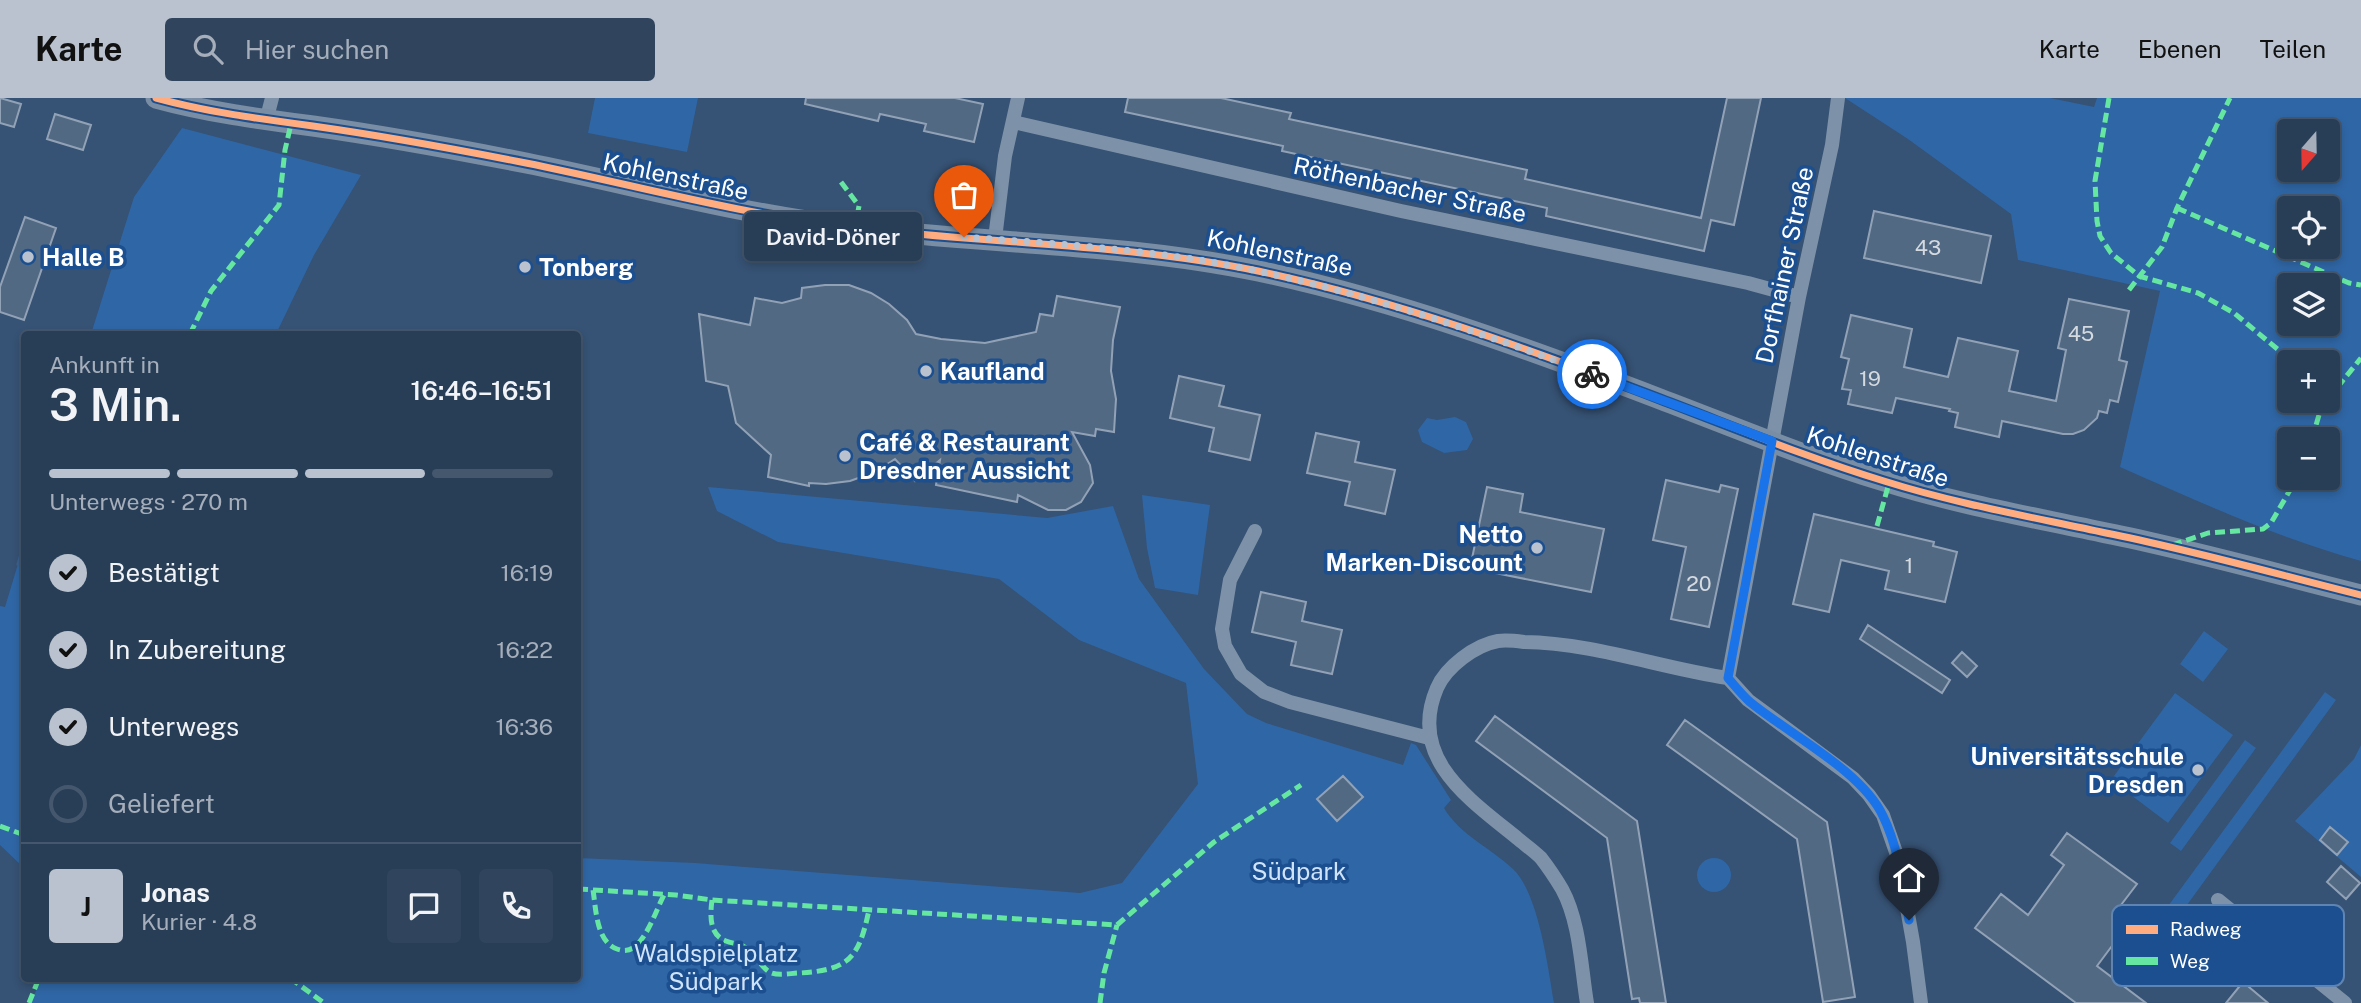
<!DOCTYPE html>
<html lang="de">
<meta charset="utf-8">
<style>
:root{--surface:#283e57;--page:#30455d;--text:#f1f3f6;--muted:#a5aeba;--line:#44576d;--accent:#b9c2ce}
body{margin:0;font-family:"Public Sans",sans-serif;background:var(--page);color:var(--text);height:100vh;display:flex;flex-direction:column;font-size:26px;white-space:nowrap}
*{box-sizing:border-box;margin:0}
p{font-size:23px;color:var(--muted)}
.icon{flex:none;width:38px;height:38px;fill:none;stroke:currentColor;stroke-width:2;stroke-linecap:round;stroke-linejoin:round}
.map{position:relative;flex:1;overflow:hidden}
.details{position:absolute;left:21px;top:233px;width:560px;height:651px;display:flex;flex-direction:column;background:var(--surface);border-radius:7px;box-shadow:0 4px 10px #0003,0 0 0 2px var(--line)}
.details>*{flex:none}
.needle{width:46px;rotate:200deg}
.controls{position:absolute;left:2277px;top:21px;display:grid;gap:14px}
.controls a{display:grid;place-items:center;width:63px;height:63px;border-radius:7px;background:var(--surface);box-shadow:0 4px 10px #0003,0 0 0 2px var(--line);font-size:35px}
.pin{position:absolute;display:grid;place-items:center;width:60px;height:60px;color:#fff;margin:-72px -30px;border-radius:50% 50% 50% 0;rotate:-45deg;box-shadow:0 0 7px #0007}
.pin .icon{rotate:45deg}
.courier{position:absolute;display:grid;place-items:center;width:70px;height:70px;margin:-35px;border:5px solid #1a73e8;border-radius:50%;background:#fff;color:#222;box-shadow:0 2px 9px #0007}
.bubble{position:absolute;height:49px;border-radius:7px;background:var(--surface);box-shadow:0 4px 10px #0003,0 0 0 2px var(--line);font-size:23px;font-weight:600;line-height:49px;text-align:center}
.overview em{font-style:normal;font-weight:600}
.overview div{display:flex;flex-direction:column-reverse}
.overview{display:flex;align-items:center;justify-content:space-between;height:119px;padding:0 28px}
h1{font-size:46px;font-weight:600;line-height:52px}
.bar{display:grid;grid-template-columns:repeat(4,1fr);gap:10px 7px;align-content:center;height:84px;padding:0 28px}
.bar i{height:9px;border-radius:5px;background:var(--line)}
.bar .selected{background:var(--accent)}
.bar p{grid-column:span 4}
.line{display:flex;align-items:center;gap:18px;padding:0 28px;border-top:2px solid var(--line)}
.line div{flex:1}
.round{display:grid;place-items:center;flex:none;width:74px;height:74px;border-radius:7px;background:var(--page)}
ol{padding:0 28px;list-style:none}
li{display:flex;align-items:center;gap:21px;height:77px}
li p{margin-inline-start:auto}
li .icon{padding:7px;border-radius:50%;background:var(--accent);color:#111;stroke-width:4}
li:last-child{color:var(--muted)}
li i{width:38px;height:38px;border:4px solid var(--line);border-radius:50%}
header{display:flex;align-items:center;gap:42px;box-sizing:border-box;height:98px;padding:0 35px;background:var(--accent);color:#111}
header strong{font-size:33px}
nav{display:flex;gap:38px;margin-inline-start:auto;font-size:24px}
.search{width:490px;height:63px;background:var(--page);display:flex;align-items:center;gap:18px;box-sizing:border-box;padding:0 24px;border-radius:7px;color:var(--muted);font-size:26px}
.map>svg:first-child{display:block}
.green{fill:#2f66a5;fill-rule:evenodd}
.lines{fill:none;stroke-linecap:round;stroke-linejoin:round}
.stream{stroke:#3b618d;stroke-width:5}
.building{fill:#526984;stroke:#92a2b6;stroke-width:2}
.street{stroke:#7d92a8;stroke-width:14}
.secondary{stroke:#798da4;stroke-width:21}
.quiet{stroke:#66e7a1;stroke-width:5;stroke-dasharray:10 5;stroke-linecap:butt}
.cycleway-casing{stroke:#1b4f8f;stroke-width:11}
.cycleway{stroke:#ffac80;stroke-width:7}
.done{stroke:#b9c2ce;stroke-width:7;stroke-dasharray:0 12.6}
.route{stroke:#1a73e8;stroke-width:9}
.poi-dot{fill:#b9c2ce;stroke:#1b4f8f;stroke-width:2.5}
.labels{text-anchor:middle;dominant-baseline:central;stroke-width:7;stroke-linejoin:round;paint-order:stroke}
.number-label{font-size:21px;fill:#d4dae0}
.street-label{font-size:24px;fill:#fff;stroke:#1b4f8f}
.poi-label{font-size:24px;font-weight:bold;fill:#fff;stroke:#1b4f8f;text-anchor:start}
.park-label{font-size:24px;fill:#cfe3fa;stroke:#1b4f8f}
.key{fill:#1b4f8f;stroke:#5f84b1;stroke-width:2}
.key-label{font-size:19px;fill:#fff}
</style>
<header>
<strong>Karte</strong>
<div class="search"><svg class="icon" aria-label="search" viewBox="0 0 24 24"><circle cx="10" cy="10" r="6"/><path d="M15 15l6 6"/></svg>Hier suchen</div>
<nav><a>Karte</a><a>Ebenen</a><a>Teilen</a></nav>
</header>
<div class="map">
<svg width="2361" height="905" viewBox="0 0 2361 905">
<rect width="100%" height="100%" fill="#365274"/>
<!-- green -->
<path class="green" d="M 595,0 L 698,0 L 687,54 L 588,35 Z
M 1845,0 L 2050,0 L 2094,9 L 2097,0 L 2361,0 L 2361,463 C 2277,440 2200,404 2120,369 L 2160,193 L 2018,162 L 2011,116 L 1908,41 ZM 2289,33 L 2328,33 L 2328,72 L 2289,72 ZM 2289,110 L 2328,110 L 2328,149 L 2289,149 ZM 2289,187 L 2328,187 L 2328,226 L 2289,226 ZM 2289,264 L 2328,264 L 2328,303 L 2289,303 ZM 2289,341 L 2328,341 L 2328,380 L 2289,380 Z
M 182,30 L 361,77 L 314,157 L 276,236 L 91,236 L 134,99 Z
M 1455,319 L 1466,324 L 1473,341 L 1467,352 L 1444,355 L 1422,344 L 1418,332 L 1427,320 L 1437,322 Z
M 708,389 L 1047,420 L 1113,408 L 1139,481 L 1204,571 L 1247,616 L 1266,625 L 1403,667 L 1411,645 L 1416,647 L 1451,702 L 1444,710 C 1460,737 1491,750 1513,771 C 1539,796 1548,870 1554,905 L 31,905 L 41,880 L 578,880 L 578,760 L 695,765 L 1080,795 L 1122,785 L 1198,686 L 1186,585 L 1079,542 L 999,481 L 778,444 L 717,413 Z
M 1142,397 L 1210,407 L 1198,497 L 1155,490 L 1147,450 Z
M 24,446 L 24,770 L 0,747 L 0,508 L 5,509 Z
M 2204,533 L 2228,551 L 2203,584 L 2180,566 Z
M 2325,594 L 2336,602 L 2139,873 L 2127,864 Z
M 2175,595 L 2233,637 L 2168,725 L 2111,682 Z
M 2245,642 L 2256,650 L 2181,753 L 2170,745 Z
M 2361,647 L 2361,779 L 2295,723 L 2354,661 Z
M1697 777a17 17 0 1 1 34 0a17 17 0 1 1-34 0Z"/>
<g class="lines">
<!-- stream -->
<path class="stream" d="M 19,466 L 24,449"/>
</g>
<!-- building -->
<path class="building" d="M 0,0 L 21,6 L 14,29 L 0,25 Z
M 806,0 L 955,0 L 983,6 L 974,44 L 924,33 L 926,26 L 880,16 L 878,23 L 805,6 Z
M 1128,0 L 1221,0 L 1291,15 L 1289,21 L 1527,72 L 1525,81 L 1701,120 L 1727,0 L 1761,0 L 1734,127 L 1711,122 L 1704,153 L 1546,118 L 1547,110 L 1282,53 L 1283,48 L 1125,14 Z
M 55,16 L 91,27 L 83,52 L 47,41 Z
M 1874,113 L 1991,138 L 1981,185 L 1864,160 Z
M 25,119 L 56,130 L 24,222 L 0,214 L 0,189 Z
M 825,187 L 849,187 L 871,195 L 889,206 L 907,222 L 916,236 L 941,241 L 985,245 L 1036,234 L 1040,216 L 1053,218 L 1057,198 L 1120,209 L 1113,242 L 1111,273 L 1116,301 L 1114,334 L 1096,331 L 1095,338 L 1072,334 L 1090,367 L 1093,385 L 1081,404 L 1066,412 L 1048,412 L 1018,397 L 1017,404 L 936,387 L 940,362 L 915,383 L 895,361 L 875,374 L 850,383 L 826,386 L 809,385 L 809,388 L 768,379 L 771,357 L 736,325 L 728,288 L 706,283 L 699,216 L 750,227 L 755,200 L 782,205 L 801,200 L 802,190 Z
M 2069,201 L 2129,213 L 2119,262 L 2127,264 L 2118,304 L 2110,302 L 2107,315 L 2099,313 L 2097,320 L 2084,332 L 2073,336 L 2063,336 L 2002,323 L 1999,339 L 1955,329 L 1958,315 L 1949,313 L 1950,311 L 1896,300 L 1892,315 L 1848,306 L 1851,292 L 1842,291 L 1849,261 L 1841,259 L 1851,217 L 1912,231 L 1904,269 L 1948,279 L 1958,240 L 2018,253 L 2009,293 L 2056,303 L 2066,252 L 2058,250 Z
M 1179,278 L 1224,288 L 1219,308 L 1260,317 L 1250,362 L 1209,353 L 1214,330 L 1170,320 Z
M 1316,335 L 1359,344 L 1355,364 L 1395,372 L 1385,416 L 1345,407 L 1350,384 L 1307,375 Z
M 1666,382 L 1719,394 L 1721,387 L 1738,391 L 1709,529 L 1671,521 L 1686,449 L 1653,442 Z
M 1487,389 L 1523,396 L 1520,414 L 1604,431 L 1591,494 L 1470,470 Z
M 1814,416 L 1934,444 L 1933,448 L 1957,454 L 1945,504 L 1885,491 L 1889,473 L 1841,462 L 1829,514 L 1793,506 Z
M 1261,494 L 1306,504 L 1302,523 L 1342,532 L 1332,576 L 1291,567 L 1296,544 L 1252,534 Z
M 1868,527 L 1950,582 L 1942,595 L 1860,541 Z
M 1962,554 L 1977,568 L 1967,579 L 1952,565 Z
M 1495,618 L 1637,723 L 1666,905 L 1640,905 L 1639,900 L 1632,901 L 1607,740 L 1476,643 Z
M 1685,622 L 1827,724 L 1855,899 L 1823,904 L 1797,741 L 1667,647 Z
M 1343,678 L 1363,699 L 1337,723 L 1317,701 Z
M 2330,729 L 2348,744 L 2337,757 L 2320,742 Z
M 2067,735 L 2137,786 L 2121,807 L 2135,817 L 2097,868 L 2146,905 L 2076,905 L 1975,830 L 2001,796 L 2028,817 L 2064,767 L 2051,757 Z
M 2341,768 L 2360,785 L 2346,801 L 2327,784 Z
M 2243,884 L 2268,905 L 2226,905 Z"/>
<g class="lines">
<!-- street -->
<path class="street" d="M 266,23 L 272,0
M 1013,24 L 1401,113 L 1748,185 L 1799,199
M 995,141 L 1005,58 L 1018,0
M 1255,433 L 1230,482 L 1222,531 L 1225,548 L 1241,576 L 1264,594 L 1290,604 L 1429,640
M 1728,580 L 1799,199 L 1832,47 L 1838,0
M 1728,580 L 1748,602 L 1853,680 L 1869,697 L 1883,717 L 1898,760 L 1913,844 L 1921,905
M 2218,802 L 2345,905
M 1587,905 C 1581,869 1580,824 1562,791 C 1556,781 1548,769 1541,760 C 1534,753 1524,746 1517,740 C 1469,701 1407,660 1437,590 C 1446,569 1475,547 1498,543 C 1506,542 1516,543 1524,544 C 1594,545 1660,570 1728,580"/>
<!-- secondary -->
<path class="secondary" d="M 156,0 C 207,14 260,21 313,28 C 384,38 455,51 526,65 C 635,87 739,116 850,129 C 986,146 1123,145 1258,173 C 1395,202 1529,251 1660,301 C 1734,329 1808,360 1884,383 C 1957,406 2032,419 2106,435 C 2192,452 2276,476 2361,497"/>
<!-- quiet -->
<path class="quiet" d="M 2109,0 L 2095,83 L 2097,123 L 2100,138 L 2111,155 L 2139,178 L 2198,195 L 2234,215 L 2293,264
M 841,84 L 859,108 L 855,130
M 2177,110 L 2349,185 L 2361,187
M 2129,192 L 2162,149 L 2177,110 L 2230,0
M 190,236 L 211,193 L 279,107 L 285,52 L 291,26
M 2328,301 L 2361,260
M 2312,341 L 2321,310 L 2320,303
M 1877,428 L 1889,385
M 2172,447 L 2208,435 L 2263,431 L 2271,425 L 2297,380
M 0,728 L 24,737
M 578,791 L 676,797 L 712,802 L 1117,827 L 1214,744 L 1301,687
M 593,792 C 596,810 596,844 617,851 C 622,853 628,853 633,850 C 648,839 656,812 664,797
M 712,802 C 710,817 709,837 726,843 C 733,846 740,845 746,850 C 755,856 760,867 768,873 C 776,879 790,875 800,875 C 850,872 859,859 869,812
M 290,880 L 324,905
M 29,905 L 39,880
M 1100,905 L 1104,875 L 1117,827"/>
<!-- cycleway casing -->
<g class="cycleway-casing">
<path id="cycleway" d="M 156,0 C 207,14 260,21 313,28 C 384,38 455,51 526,65 C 635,87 739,116 850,129 C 986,146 1123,145 1258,173 C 1395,202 1529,251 1660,301 C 1734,329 1808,360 1884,383 C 1957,406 2032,419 2106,435 C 2192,452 2276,476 2361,497"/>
</g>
<!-- cycleway -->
<use href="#cycleway" class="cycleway"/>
</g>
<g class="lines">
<!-- done -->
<path class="done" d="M 964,139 C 1046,145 1129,150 1211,164 C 1342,187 1468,230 1592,276"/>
<!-- route -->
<path class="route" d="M 1592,276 L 1772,343 L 1728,580 C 1735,588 1742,597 1750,604 C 1789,636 1862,673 1883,718 C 1899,751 1903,788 1909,822"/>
</g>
<!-- markers -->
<g class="poi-dot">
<circle cx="28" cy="159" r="7"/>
<circle cx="525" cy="169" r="7"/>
<circle cx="926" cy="273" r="7"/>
<circle cx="845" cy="358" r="7"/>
<circle cx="1537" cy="450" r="7"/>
<circle cx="2198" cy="672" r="7"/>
</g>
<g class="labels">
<!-- number labels -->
<g class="number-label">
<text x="1928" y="149">43</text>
<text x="2081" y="235">45</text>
<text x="1870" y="280">19</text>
<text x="1909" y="467">1</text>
<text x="1699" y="485">20</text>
</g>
<!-- street labels -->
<g class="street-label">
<text transform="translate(676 78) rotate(12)">Kohlenstraße</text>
<text transform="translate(1410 91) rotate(12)">Röthenbacher Straße</text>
<text transform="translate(1280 154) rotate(12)">Kohlenstraße</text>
<text transform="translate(1784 167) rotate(-78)">Dorfhainer Straße</text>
<text transform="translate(1878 358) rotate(18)">Kohlenstraße</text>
</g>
<!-- poi labels -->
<g class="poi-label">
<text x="42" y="159">Halle B</text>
<text x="539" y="169">Tonberg</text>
<text x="940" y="273">Kaufland</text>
<text x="859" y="344">Café &amp; Restaurant<tspan x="859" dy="28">Dresdner Aussicht</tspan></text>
<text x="1523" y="436" text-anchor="end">Netto<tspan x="1523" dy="28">Marken-Discount</tspan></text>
<text x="2184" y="658" text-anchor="end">Universitätsschule<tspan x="2184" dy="28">Dresden</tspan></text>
</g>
<!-- park labels -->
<g class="park-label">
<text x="1299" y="773">Südpark</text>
<text x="716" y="855">Waldspielplatz<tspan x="716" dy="28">Südpark</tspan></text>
</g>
</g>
<!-- legend -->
<rect x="2112" y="807" width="232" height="81" rx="10" class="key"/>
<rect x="2126" y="827" width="32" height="9" fill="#ffac80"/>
<rect x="2126" y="859" width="32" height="8" fill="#66e7a1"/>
<g class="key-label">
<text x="2170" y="838">Radweg</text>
<text x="2170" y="870">Weg</text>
</g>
</svg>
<div class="controls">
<a><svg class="needle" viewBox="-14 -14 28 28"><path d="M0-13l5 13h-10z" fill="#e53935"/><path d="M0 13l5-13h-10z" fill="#a5aeba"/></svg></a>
<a><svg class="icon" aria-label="locate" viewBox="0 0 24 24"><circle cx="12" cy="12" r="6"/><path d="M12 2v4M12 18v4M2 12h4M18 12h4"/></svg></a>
<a><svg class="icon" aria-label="layers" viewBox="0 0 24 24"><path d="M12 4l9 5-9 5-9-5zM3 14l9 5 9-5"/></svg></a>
<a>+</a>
<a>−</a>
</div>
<div class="pin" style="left:964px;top:139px;background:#ea580c"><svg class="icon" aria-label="bag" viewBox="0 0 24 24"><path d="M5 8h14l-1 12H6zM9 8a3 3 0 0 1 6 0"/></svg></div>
<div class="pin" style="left:1909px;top:822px;background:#1f2937"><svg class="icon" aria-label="home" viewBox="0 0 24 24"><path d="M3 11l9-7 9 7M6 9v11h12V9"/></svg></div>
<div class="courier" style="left:1592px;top:276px"><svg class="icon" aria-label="bike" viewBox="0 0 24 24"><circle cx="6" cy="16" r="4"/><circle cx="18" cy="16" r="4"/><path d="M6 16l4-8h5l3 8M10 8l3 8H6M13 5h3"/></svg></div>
<div class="bubble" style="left:744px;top:114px;width:178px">David-Döner</div>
<section class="details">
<div class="overview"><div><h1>3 Min.</h1><p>Ankunft in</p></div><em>16:46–16:51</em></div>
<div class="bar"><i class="selected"></i><i class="selected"></i><i class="selected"></i><i></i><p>Unterwegs · 270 m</p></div>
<ol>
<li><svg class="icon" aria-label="check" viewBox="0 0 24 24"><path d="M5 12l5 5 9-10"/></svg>Bestätigt<p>16:19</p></li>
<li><svg class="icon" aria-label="check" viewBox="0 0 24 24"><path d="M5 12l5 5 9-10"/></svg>In Zubereitung<p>16:22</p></li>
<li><svg class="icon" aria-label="check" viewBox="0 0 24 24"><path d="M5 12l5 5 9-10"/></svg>Unterwegs<p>16:36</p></li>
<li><i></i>Geliefert</li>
</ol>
<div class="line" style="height:126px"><b class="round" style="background:var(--accent);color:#111">J</b><div><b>Jonas</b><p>Kurier · 4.8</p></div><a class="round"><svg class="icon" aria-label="chat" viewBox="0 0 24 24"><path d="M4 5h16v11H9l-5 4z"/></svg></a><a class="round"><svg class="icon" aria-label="phone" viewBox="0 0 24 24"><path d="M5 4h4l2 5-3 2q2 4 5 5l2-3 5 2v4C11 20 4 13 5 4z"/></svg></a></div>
</section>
</div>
